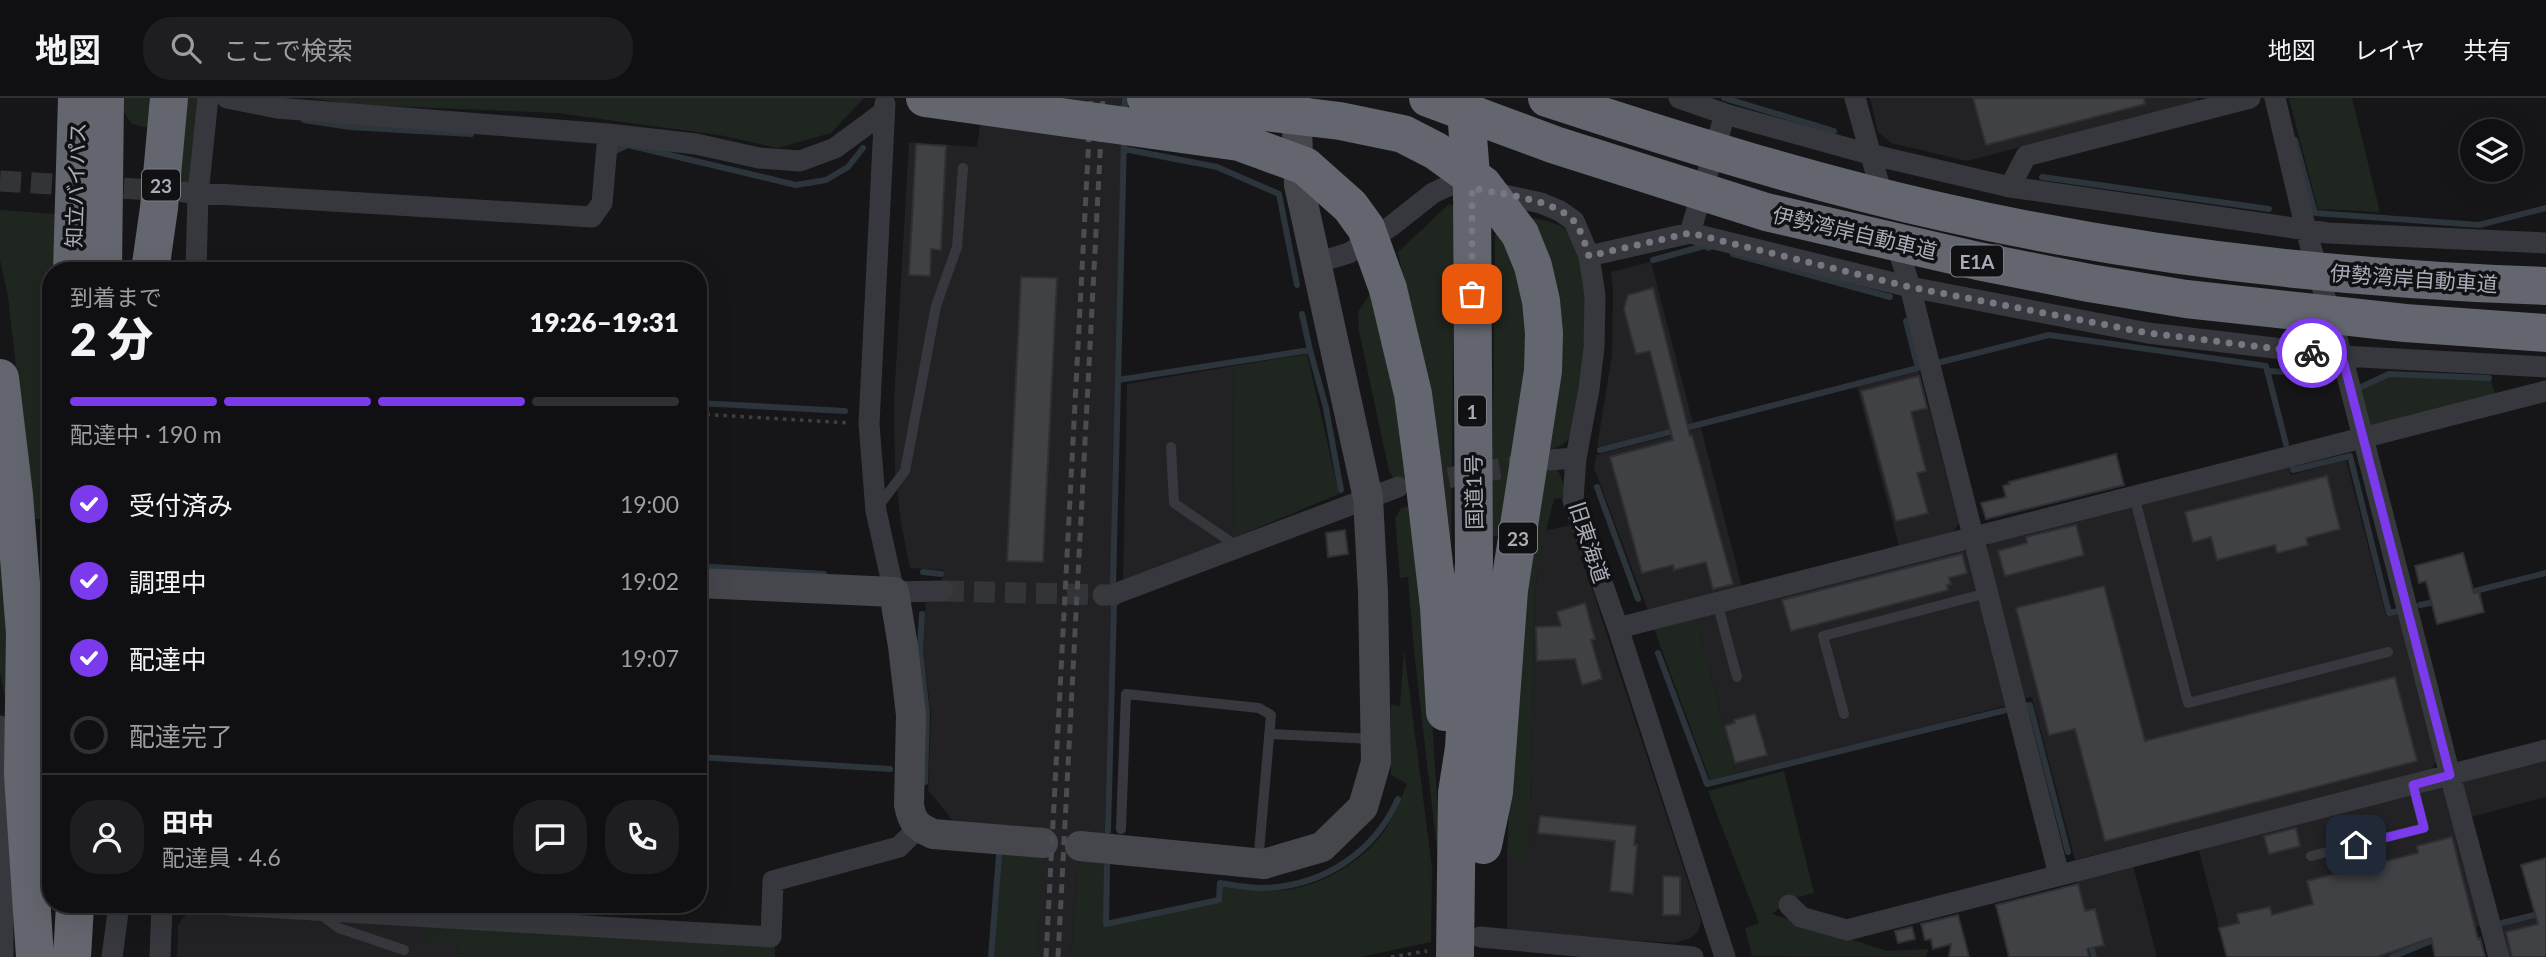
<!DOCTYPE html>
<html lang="ja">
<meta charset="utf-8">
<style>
:root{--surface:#101012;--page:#1e1e20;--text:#f1f3f6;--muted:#9c9d9f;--line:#303032;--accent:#7c3aed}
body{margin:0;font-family:Lato,"Noto Sans JP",sans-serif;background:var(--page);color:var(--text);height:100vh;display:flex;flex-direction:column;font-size:26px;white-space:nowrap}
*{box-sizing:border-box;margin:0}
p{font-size:23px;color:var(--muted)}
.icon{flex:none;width:38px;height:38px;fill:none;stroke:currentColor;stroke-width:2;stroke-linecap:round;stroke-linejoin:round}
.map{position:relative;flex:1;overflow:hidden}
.panel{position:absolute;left:42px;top:164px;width:665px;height:651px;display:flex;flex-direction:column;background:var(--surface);border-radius:28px;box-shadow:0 7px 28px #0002,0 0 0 2px var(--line)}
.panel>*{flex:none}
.fabs{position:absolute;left:2460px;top:21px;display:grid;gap:14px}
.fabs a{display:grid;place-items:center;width:63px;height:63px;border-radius:50%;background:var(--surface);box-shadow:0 7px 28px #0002,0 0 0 2px var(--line);font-size:35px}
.pin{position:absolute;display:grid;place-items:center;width:60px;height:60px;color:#fff;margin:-30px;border-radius:14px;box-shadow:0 4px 10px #0006}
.courier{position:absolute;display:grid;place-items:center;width:70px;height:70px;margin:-35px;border:5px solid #7c3aed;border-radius:50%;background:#fff;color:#222;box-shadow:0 2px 9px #0007}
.headline em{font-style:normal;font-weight:800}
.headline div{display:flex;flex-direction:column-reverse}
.headline{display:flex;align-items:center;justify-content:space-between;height:119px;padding:0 28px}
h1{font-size:46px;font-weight:800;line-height:52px}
.bar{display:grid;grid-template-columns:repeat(4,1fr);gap:10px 7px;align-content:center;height:84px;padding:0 28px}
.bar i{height:9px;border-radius:5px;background:var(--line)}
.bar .on{background:var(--accent)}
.bar p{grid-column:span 4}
.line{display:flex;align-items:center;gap:18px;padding:0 28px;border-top:2px solid var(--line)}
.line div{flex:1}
.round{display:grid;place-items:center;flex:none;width:74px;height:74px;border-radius:28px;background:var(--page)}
ol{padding:0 28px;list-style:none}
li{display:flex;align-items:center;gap:21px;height:77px}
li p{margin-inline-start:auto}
li .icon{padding:7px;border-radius:50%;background:var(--accent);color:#fff;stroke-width:4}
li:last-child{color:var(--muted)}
li i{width:38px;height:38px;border:4px solid var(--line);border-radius:50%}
header{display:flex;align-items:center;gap:42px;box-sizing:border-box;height:98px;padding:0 35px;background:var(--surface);border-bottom:2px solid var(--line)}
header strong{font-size:33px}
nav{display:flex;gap:38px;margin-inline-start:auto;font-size:24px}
.search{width:490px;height:63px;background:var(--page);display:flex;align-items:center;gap:18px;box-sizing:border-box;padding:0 24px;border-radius:28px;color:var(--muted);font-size:26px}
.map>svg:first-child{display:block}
.built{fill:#222225}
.green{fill:#1e261f}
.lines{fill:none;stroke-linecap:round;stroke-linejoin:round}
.stream{stroke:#2c353c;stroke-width:6}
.building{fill:#404145;stroke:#303034;stroke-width:2}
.street-tunnel{stroke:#333438;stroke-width:21;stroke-dasharray:21 10;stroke-linecap:butt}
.secondary-tunnel{stroke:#333438;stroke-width:30;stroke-dasharray:30 15;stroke-linecap:butt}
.path{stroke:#3d3f44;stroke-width:3.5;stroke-dasharray:3.5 5;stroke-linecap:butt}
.lane{stroke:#37383d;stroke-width:10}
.street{stroke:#37383d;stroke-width:21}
.secondary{stroke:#45474d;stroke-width:30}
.highway{stroke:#63666e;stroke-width:38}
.rail{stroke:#4a4c52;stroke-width:5;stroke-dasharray:9 7;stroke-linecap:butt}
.highway-bridge{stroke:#63666e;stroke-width:38}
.done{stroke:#757880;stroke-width:7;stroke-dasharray:0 12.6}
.route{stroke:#7c3aed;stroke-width:9}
.labels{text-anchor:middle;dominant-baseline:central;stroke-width:7;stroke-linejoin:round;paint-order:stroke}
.shield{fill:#111113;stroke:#7b7e86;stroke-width:2}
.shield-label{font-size:19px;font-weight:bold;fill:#a8adb8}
.street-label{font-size:21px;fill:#a8adb8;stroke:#111113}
</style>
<header>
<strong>地図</strong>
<div class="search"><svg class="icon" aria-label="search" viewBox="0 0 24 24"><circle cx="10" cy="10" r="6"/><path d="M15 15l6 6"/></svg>ここで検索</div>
<nav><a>地図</a><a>レイヤ</a><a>共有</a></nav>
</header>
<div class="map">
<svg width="2546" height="859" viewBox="0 0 2546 859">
<rect width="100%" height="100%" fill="#161618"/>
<!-- built -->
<path class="built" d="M 984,0 L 1124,0 L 1105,739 L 1079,761 L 1071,859 L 1036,859 L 1045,733 L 954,724 L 928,692 L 931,616 L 923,553 L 926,501 L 941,499 L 943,472 L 910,470 L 901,425 L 895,375 L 894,303 L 909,44 L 977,49 Z
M 1870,0 L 2197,0 L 2198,3 L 1967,63 L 1891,45 L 1878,34 Z
M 1651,164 L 1693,325 L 1597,349 L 1612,257 L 1613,190 L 1611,174 Z
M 1234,268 L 1233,440 L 1123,486 L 1127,286 Z
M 1919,273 L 1959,425 L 1953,434 L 1899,448 L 1857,289 Z
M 1701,330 L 1742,489 L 1648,513 L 1594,370 L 1596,357 Z
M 2346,362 L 2386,518 L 2398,516 L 2437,663 L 2431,671 L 2075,762 L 2032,599 L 2023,601 L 1984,454 L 1990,445 L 2288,369 L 2291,377 Z
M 1571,427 L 1701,823 L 1698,834 L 1690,840 L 1676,845 L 1512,835 L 1507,831 L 1507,760 L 1529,761 L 1534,527 L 1537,469 L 1544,433 Z
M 1959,449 L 1967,454 L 2008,607 L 1819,657 L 1736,675 L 1695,518 Z
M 2546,661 L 2546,699 L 2471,719 L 2462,685 L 2464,682 Z
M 2438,689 L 2446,692 L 2480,828 L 2434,840 L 2387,859 L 2227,859 L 2198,749 Z
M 2133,767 L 2157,859 L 2097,859 L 2077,781 Z
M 188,814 L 421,828 L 456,847 L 462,859 L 177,859 L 178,827 Z
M 2546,816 L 2546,859 L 2506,859 L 2499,828 Z"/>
<!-- green -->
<path class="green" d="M 124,0 L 161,0 L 150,30 L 132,26 L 123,13 Z
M 184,0 L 201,0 L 192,82 L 185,86 L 177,86 Z
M 309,0 L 864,0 L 831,35 L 778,50 L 719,37 L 557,15 L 357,7 Z
M 2295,0 L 2352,0 L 2380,114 L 2318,111 L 2289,1 Z
M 1449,106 L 1454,108 L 1451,496 L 1413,231 L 1398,154 Z
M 0,112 L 58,116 L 55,173 L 51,173 L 51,284 L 45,416 L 42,421 L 36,421 L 33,415 L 8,199 L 0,162 Z
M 1529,119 C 1541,122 1560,124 1569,134 C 1599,164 1579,287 1575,328 C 1569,343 1562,350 1546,352 Z
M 1500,134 L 1518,168 L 1529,266 L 1501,438 L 1492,438 L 1495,136 Z
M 1373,191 L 1391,259 L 1411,389 L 1395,383 L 1389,373 L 1359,233 L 1358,214 Z
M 1307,256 L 1339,396 L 1233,440 L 1234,268 Z
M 2391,278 L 2491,282 L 2496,299 L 2376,330 L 2366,325 L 2359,293 Z
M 1542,369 L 1558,372 L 1564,387 L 1562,400 L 1554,401 L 1537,469 L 1534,527 L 1529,762 L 1507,760 L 1517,521 Z
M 1412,407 L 1425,510 L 1441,762 L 1438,760 L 1414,553 L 1408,479 L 1400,480 L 1395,420 L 1401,410 Z
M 0,457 L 10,509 L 7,609 L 0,575 Z
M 1695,518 L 1736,675 L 1710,682 L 1654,531 Z
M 1404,551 L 1432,770 L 1431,844 L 1361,859 L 1071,859 L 1079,761 L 1104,763 L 1104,827 L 1221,803 L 1221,787 C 1245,791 1268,795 1292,791 C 1324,786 1364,762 1383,735 C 1393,720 1400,703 1407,686 L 1391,677 L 1391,607 L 1400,608 Z
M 1784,673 L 1814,795 L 1790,801 L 1772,816 L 1887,853 L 1928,851 L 1926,859 L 1752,858 L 1745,830 L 1759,825 L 1708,693 Z
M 1001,753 L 1044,756 L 1036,859 L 993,859 Z
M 421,828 L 775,848 L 775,859 L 462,859 L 456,847 L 428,844 Z"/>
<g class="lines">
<!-- stream -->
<path class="stream" d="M 1724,0 L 1834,33
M 1125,16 L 1125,0
M 304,22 L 350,29 L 471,36
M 2295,42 L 2315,115 L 2479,127 L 2546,110
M 1124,51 L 1217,69 L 1279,96 L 1297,187
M 615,53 L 628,47 L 796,87 L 826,82 L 848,69 L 863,50
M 2042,79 L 2269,111
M 1733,156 L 1890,199
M 1653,162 L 1704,148 L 1709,150
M 1302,216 L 1310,252
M 1937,265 L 2049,237 L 2266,268 L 2286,346
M 2267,273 L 2332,276
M 1118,282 L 1310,252 L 1326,310 L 1341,392
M 2359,290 L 2389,276 L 2489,280
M 698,305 L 845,313
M 1600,352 L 1918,270 L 1906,223
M 2292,368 L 2293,372 L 2350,358 L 2389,515 L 2399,513
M 1597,389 L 1638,501
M 698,468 L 824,476
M 923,474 L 941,476
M 1113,487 L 1124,40
M 2467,495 L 2546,475
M 2420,507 L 2439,503
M 922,516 L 920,553 L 927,615 L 925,684
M 1658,555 L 1707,686 L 2006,612
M 2025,608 L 2030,607 L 2068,754
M 698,659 L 890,671
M 1108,733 L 1114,505 L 1117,504
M 1107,768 L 1106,826 L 1219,802 L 1220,785 C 1233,787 1248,790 1262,790 C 1322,789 1374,755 1398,701
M 2502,825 L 2546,814
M 2090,844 L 2094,859
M 991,859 L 999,757
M 2392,859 L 2436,841"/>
</g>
<!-- building -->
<path class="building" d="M 1973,0 L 2144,0 L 2145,6 L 1986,47 Z
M 916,46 L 946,48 L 941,152 L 931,151 L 930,178 L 909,177 Z
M 1021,179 L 1057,180 L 1043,464 L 1007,463 Z
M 1653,190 L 1690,338 L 1692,337 L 1733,486 L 1713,491 L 1706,464 L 1674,472 L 1673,467 L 1642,475 L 1610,359 L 1673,342 L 1650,253 L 1636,256 L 1624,211 L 1628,197 Z
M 1919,278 L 1927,310 L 1911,314 L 1926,373 L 1917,375 L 1928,415 L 1896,423 L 1861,293 Z
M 2116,356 L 2124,387 L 1986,421 L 1981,405 L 2006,399 L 2003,388 L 2010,386 L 2009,384 Z
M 2327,378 L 2340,431 L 2306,440 L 2308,447 L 2277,455 L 2275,447 L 2217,462 L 2211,439 L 2193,444 L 2185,414 Z
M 2076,427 L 2084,457 L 2005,478 L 1998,453 L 2027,445 L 2026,439 Z
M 1345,432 L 1348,456 L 1328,459 L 1326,435 Z
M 2463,455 L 2474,495 L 2479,494 L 2484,514 L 2437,526 L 2426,483 L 2419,485 L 2415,468 Z
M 1962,456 L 1967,475 L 1949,480 L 1951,486 L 1947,487 L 1948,492 L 1791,533 L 1782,502 Z
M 2104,488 L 2145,643 L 2395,579 L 2417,663 L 2105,743 L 2075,631 L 2049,637 L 2016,510 Z
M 1585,505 L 1595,541 L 1591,542 L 1602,581 L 1582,587 L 1575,561 L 1537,563 L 1536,529 L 1561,528 L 1557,514 Z
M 1755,616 L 1767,657 L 1735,665 L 1725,628 L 1735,625 L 1734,622 Z
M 1540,718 L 1636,728 L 1634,747 L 1637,747 L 1633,796 L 1610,793 L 1615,743 L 1538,735 Z
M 2296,730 L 2300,748 L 2269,756 L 2264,738 Z
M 2452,739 L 2478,841 L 2480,840 L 2485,859 L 2435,859 L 2431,840 L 2377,859 L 2227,859 L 2219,830 L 2239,825 L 2237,816 L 2270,809 L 2272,817 L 2313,806 L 2307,783 L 2418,755 L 2417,748 Z
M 2546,760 L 2546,859 L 2512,859 L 2506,834 L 2538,826 L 2521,767 Z
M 1663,778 L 1680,779 L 1680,817 L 1663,817 Z
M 2078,786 L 2085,813 L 2095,811 L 2104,847 L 2087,851 L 2089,859 L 2009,859 L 1996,807 Z
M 1958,817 L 1965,843 L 1969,859 L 1949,859 L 1951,846 L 1933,851 L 1931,841 L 1925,842 L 1921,826 Z
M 1912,829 L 1915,841 L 1898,845 L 1895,833 Z"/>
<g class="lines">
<!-- street-tunnel -->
<path class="street-tunnel" d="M 0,83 L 169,93
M 1418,385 L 1534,365
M 943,493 L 1103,497"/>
<!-- secondary-tunnel -->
<path class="secondary-tunnel" d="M 3,444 L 51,449"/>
<!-- path -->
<path class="path" d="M 698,316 L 850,325
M 1391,859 L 1427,853"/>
<!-- lane -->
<path class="lane" d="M 1171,349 L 1174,405 L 1238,449
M 2134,398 L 2188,605 L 2388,554
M 877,410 L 905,373 L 936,208 L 957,149 L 963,70
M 1717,504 L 1737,579
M 1844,616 L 1823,538 L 1987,495
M 1269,636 L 1373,641
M 1121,731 L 1126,596 L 1259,610 L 1271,617 L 1258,765
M 2311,758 L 2424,730 L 2413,687
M 320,816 L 339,830 L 404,852"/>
<!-- street -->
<path class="street" d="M 227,0 L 277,10 L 608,36 L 696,46 L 759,60 L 800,63 L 835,50 L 884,14
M 1679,0 L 1725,16 L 1869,56 L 2010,89 L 2328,135 L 2546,145
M 1855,0 L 1884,104
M 2275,0 L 2306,132 L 2342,258 L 2450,677 L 2499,859
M 885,6 L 869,326 L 876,413 L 894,494 L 943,493
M 2010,89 L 2026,58 L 2250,0
M 184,94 L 592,119 L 602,105 L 608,36
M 1690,135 L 1725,16
M 1894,138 L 1910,189 L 2059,777
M 1589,158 L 1690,135 L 1910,189 L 2148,235 L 2342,258 L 2546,269
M 1316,165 L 1349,155 L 1390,129 L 1433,95 L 1450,87 L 1472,90 L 1541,105 L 1560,113 L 1574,123 L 1589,158 L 1595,198 L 1594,249 L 1589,291 L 1576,360 L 1573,402 L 1618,530 L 1725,859
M 196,173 L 198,96 L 208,0
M 1547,362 L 1576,360
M 1103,497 L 1112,497 L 1398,389
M 1618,530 L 2546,293
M 0,628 L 3,662 L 3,859
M 228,807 L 771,839 L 773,783 L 899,749 L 918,730
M 1789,807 L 1801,819 L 1847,832 L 2546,652
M 1480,839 L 1693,859
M 112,859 L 119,807
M 160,859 L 162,807"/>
<!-- secondary -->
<path class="secondary" d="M 698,485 L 894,494 L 903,548 L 911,617 L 909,707 C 912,724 917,729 933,736 L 1043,745
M 1080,748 L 1264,766 L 1322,749 L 1363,709 L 1376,664 L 1373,494 L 1368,400 L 1299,87 L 1296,0"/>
<!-- highway -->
<path class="highway" d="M 72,173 L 77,0
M 103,173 L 105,0
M 150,173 L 159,110 L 169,0
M 1388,191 L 1413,296 L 1422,363 L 1439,509 L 1445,614
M 0,280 L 14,397 L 25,535 L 23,677 L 35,859
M 1483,747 L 1494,694 L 1509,492 L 1543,273 L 1544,235 L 1541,203 L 1533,168 L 1520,136
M 72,859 L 75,807
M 1455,859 L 1457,695 L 1464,650 L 1474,465 L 1472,90 L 1465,0"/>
<!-- rail -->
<path class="rail" d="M 1046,859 L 1091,0
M 1058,859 L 1103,0"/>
<!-- highway-bridge -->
<path class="highway-bridge" d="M 925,0 L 1239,44 L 1305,68 L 1350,108 L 1366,130 L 1388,191
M 1146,0 L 1340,23 L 1403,36 L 1436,53 L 1483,87 L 1520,136
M 1428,0 L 1555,47 L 1766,114 L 1978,163 L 2089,185 L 2186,201 L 2405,225 L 2546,235
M 1547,0 C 1678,43 1809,84 1943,114 C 2141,159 2344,181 2546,188"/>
</g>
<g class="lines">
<!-- done -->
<path class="done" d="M 1472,196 L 1472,90 C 1500,96 1553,101 1573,122 C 1581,131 1585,146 1589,158 L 1690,135 L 1910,189 L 2148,235 L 2312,255"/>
<!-- route -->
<path class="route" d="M 2312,255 L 2342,258 L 2450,677 L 2413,687 L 2424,730 L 2356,747"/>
</g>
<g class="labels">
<!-- shield labels -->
<g class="shield">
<rect x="142" y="71.5" width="38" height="31" rx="5"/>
<rect x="1951" y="147.5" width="52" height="31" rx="5"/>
<rect x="1458" y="297.5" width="28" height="31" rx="5"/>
<rect x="1499" y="424.5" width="38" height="31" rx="5"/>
</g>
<g class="shield-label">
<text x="161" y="87">23</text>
<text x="1977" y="163">E1A</text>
<text x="1472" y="313">1</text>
<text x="1518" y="440">23</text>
</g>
<!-- street labels -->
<g class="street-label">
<text transform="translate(75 87) rotate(-88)">知立バイパス</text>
<text transform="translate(1855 134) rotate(13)">伊勢湾岸自動車道</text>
<text transform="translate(2414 180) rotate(4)">伊勢湾岸自動車道</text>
<text transform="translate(1473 394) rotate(-91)">国道1号</text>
<text transform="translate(1590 444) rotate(72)">旧東海道</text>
</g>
</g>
</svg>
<div class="fabs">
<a><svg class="icon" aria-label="layers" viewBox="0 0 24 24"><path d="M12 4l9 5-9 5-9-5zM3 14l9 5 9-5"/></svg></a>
</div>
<div class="pin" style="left:1472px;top:196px;background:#ea580c"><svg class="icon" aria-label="bag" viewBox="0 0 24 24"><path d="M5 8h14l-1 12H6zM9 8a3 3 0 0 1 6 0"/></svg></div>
<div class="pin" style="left:2356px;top:747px;background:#1f2937"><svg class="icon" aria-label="home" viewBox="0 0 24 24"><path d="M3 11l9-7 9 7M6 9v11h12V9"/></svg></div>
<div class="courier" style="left:2312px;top:255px"><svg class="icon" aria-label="bike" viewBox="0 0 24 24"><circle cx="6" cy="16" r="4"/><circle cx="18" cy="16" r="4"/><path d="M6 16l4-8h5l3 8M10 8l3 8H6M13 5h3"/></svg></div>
<section class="panel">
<div class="headline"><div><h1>2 分</h1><p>到着まで</p></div><em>19:26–19:31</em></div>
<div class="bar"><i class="on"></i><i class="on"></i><i class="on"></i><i></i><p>配達中 · 190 m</p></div>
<ol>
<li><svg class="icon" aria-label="check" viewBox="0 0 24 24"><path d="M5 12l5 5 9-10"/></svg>受付済み<p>19:00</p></li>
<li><svg class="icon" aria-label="check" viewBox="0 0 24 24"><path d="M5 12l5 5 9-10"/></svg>調理中<p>19:02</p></li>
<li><svg class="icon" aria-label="check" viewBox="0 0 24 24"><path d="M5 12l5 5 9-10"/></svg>配達中<p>19:07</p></li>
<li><i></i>配達完了</li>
</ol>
<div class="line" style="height:126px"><a class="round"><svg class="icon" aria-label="person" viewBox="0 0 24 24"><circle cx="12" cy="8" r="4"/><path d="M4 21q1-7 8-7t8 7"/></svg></a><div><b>田中</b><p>配達員 · 4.6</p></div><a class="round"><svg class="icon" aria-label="chat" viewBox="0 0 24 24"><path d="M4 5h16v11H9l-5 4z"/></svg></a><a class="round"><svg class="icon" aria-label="phone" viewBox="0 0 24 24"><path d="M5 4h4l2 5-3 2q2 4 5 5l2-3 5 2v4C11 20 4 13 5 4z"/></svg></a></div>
</section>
</div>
